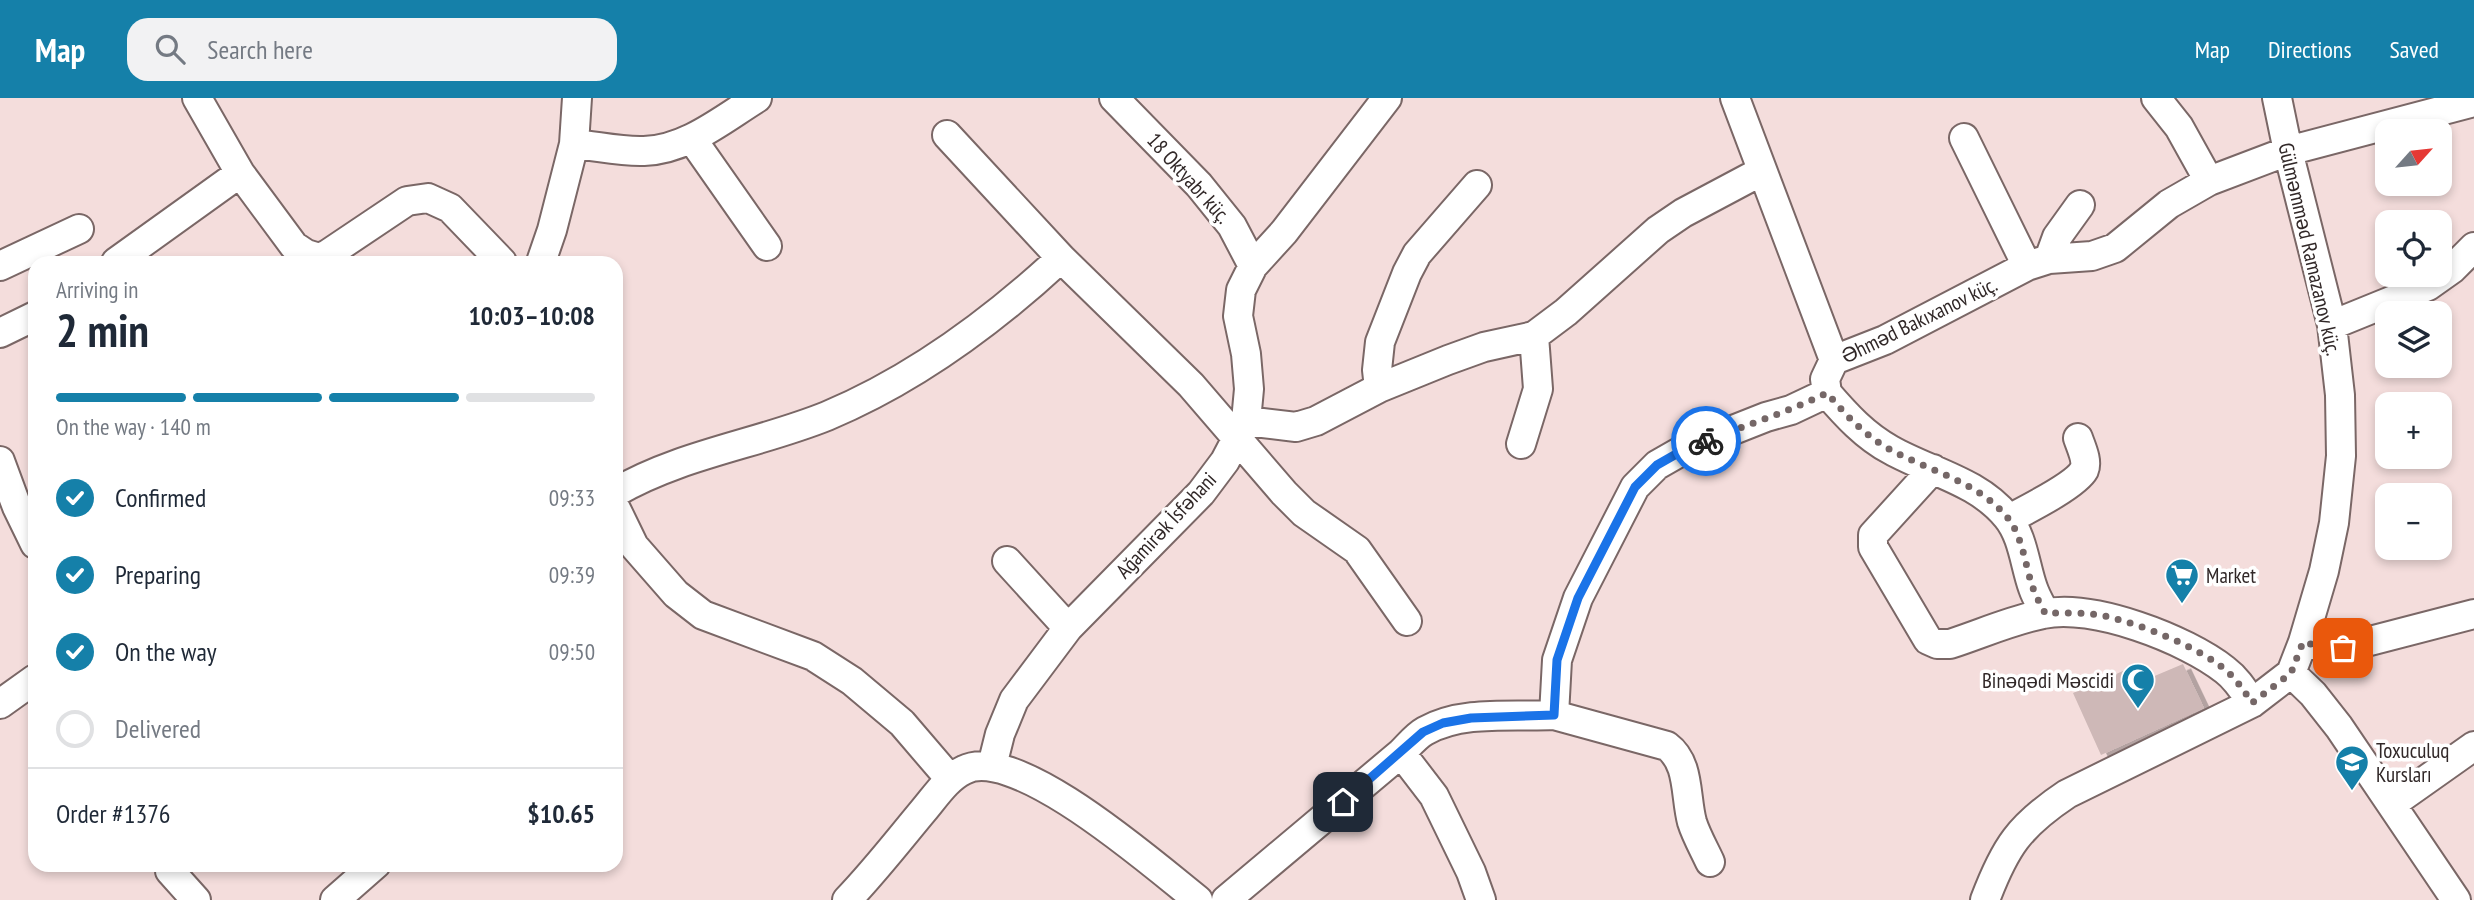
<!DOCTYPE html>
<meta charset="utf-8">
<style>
:root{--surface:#fff;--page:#f2f2f3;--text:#1f2937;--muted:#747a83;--line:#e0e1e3;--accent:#1580a9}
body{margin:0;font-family:"PT Sans Narrow",sans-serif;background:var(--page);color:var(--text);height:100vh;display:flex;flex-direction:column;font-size:26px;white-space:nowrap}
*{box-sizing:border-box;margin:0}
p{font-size:23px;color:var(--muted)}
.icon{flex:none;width:38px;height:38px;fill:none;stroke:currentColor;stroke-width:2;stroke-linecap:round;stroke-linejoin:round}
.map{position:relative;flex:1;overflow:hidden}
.drawer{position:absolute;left:28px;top:158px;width:595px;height:616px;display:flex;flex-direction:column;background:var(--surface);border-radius:21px;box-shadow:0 4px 10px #0003}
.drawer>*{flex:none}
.needle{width:46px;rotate:63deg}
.fabs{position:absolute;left:2375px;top:21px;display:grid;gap:14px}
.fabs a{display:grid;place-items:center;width:77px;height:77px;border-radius:14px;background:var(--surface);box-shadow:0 4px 10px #0003;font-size:35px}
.pin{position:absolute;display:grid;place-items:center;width:60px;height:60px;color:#fff;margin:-30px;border-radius:14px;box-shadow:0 4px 10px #0006}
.courier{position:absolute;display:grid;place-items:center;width:70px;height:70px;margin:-35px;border:5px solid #1a73e8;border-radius:50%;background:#fff;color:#222;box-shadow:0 2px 9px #0007}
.headline em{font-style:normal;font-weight:800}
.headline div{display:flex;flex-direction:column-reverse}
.headline{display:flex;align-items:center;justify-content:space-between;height:119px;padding:0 28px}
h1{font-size:46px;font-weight:800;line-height:52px}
.bar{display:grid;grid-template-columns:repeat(4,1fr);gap:10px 7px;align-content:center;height:84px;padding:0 28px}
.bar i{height:9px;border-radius:5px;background:var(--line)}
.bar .active{background:var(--accent)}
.bar p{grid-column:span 4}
.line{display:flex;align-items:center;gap:18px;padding:0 28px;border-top:2px solid var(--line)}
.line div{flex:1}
ol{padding:0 28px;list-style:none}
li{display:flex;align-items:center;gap:21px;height:77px}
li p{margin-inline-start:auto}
li .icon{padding:7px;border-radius:50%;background:var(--accent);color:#fff;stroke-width:4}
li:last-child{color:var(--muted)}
li i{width:38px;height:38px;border:4px solid var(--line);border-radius:50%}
header{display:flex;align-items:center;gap:42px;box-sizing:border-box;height:98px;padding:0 35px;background:var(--accent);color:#fff}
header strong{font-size:33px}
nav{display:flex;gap:38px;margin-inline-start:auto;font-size:24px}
.search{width:490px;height:63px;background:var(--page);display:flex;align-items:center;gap:18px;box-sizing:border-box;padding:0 24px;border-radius:21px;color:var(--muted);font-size:26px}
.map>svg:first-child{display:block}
.building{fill:#ceb8b7;filter:url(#shadow)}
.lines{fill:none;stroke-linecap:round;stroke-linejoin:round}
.minor-casing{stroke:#7a6766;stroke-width:32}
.minor{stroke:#fff;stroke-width:28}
.done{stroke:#756767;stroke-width:7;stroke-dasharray:0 12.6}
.route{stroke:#1a73e8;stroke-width:9}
.labels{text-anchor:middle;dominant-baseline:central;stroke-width:7;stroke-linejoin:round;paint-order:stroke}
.street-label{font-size:21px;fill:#312828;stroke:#fff}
.poi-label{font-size:21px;fill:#312828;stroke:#fff;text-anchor:start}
</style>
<header>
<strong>Map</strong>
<div class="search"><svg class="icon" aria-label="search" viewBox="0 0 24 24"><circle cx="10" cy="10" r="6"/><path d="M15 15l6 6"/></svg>Search here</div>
<nav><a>Map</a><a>Directions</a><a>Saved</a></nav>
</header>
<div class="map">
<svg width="2474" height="802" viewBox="0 0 2474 802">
<defs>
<filter id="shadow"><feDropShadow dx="8" dy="4.5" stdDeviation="0" flood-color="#0004"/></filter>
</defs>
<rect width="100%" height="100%" fill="#f4dddc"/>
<!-- building -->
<path class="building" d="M 2183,566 L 2204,610 L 2101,657 L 2073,595 L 2132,569 L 2138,585 Z"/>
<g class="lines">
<!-- minor casing -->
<g class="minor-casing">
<path id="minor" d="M 197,0 L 240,75 L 294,148 L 306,156 L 319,160 L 328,156 L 407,103 L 428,100 L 450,110 L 502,164
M 1114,0 L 1199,87 L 1232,128 L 1253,168
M 1735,0 L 1834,262
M 2156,0 L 2179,29 L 2209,83
M 947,37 L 1061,160
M 1964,40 L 2027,168
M 692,41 L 767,148
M 574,46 C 597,48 621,54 644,53 C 686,52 723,21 757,0
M 2049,161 L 2057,139 L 2080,107
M 116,164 L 240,75
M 541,164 L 552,132 L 574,46 L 577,0
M 0,168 L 79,131
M 2332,227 L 2428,188 L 2452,171 L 2474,149
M 0,235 L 35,218
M 1379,290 L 1377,272 L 1380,244 L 1407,175 L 1417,156 L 1477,87
M 1827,295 C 1846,317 1865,338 1891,352 C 1930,374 1978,383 2007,419 C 2023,438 2025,468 2033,490 C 2036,499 2041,507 2045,515
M 1246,323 L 1296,329 L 1316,323 L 1379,290 L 1448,262 L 1484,249 L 1534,238 L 1566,214 L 1658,132 L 1683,115 L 1762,73
M 1521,346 L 1538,291 L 1534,238
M 0,363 L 17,409 L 35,446
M 1933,371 L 1873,437 L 1873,449 L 1928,542 L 1937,546 L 1950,546 C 1981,536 2012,522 2043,516 C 2092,505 2186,541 2225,572 C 2237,581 2244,593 2252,605
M 616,394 C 681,356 758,346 827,318 C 913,282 993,223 1061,160 L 1191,287 L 1284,395 L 1304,415 L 1357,452 L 1407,523
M 616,411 L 634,448 L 676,496 L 703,517 L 813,558 L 852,583 L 902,625 L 950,681
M 2009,421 C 2026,412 2076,387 2084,372 C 2088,363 2081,349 2078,340
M 1007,463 L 1068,530
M 2303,544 L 2327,550 L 2343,550 L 2474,516
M 2291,575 L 2313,596 L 2339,629 L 2456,802
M 0,606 L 35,581
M 1554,617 L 1667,648 C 1690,665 1685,698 1692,724 C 1696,737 1704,751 1710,764
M 1401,655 L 1434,698 L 1471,774 L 1481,802
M 992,668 L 1000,636 L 1014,602 L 1068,530 L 1201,395 L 1225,363 L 1246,323 L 1249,291 L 1246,256 L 1238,218 L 1241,192 L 1253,168 L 1284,134 L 1387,0
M 2392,706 L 2474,648
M 170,773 L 196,802
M 335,802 L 376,766
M 847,802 C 874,774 898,743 923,713 C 935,699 947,680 964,672 C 1016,645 1156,769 1198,802
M 1226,802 L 1401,655 C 1409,647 1416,638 1425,633 C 1462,612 1513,619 1554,617 L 1557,562 L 1578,500 L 1635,389 L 1657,367 L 1685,351 L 1766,319 L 1791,312 L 1827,295 L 1825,281 L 1834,262 L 1885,242 L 2027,168 L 2049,161 L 2092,158 L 2115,150 L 2169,106 L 2209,83 L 2288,53 L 2474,4
M 1985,802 C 2005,749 2019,728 2067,696 L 2252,605 L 2291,575 L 2303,544 L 2324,473 L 2334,425 L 2341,358 L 2340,297 L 2332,227 L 2288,53 L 2277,0"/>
</g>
<!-- minor -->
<use href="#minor" class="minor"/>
</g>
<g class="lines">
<!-- done -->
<path class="done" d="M 1706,343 C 1746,327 1788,314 1827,295 C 1846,317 1865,338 1891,352 C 1930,373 1978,384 2007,419 C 2023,438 2025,468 2033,490 C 2036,499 2041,507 2045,515 C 2064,515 2085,514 2105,518 C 2140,526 2202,550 2229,575 C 2238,584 2245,594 2252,605 L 2291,575 L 2303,544 L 2327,550 L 2343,550"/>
<!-- route -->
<path class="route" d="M 1343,704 L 1423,634 L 1443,625 L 1471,620 L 1554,617 L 1557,562 L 1578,500 L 1635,389 L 1657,367 L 1685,351 L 1706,343"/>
</g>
<!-- icons -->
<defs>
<g id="supermarket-pin" transform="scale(1.75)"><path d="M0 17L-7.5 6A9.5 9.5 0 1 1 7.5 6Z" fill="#1580a9" stroke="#fff"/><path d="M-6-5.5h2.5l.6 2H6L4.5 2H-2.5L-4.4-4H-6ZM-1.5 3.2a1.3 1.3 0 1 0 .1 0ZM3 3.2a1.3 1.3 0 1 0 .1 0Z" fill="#fff"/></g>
<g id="mosque-pin" transform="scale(1.75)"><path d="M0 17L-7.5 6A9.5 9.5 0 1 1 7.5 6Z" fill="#1580a9" stroke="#fff"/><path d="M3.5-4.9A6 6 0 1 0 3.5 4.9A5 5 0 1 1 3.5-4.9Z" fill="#fff"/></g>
<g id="university-pin" transform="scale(1.75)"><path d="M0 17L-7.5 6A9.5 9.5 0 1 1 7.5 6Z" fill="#1580a9" stroke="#fff"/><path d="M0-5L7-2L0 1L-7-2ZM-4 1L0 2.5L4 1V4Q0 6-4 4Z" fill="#fff"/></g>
</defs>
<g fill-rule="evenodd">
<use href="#supermarket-pin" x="2182" y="477"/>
<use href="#mosque-pin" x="2138" y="582"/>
<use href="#university-pin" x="2352" y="664"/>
</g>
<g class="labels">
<!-- street labels -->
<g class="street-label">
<text transform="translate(1189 80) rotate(48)">18 Oktyabr küç.</text>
<text transform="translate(2310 151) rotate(77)">Gülməmməd Ramazanov küç.</text>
<text transform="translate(1919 222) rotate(-26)">Əhməd Bakıxanov küç.</text>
<text transform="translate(1166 427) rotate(-47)">Ağamirək İsfəhani</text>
</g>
<!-- poi labels -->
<g class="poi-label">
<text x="2206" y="477">Market</text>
<text x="2114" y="582" text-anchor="end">Binəqədi Məscidi</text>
<text x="2376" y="652">Toxuculuq<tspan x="2376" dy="24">Kursları</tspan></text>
</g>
</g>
</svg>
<div class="fabs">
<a><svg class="needle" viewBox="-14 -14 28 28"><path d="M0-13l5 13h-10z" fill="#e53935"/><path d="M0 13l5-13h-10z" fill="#747a83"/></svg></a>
<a><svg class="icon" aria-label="locate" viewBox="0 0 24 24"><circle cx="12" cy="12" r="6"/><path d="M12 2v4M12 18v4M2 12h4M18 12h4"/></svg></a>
<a><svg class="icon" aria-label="layers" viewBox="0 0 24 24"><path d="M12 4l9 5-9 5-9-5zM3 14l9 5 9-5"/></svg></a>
<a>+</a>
<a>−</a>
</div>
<div class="pin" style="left:2343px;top:550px;background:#ea580c"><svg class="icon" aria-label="bag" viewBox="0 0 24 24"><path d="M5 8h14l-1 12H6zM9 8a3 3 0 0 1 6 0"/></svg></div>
<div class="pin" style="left:1343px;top:704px;background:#1f2937"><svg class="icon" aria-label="home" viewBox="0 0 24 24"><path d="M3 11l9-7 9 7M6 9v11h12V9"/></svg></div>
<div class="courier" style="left:1706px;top:343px"><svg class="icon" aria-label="bike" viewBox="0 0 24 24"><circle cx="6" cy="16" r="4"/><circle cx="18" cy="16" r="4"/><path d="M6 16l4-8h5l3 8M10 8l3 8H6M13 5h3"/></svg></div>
<section class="drawer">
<div class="headline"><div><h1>2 min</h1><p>Arriving in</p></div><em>10:03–10:08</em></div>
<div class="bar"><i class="active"></i><i class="active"></i><i class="active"></i><i></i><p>On the way · 140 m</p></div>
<ol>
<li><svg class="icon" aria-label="check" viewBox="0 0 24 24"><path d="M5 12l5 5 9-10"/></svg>Confirmed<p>09:33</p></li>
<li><svg class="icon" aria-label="check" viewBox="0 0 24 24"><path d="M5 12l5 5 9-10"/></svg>Preparing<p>09:39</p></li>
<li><svg class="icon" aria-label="check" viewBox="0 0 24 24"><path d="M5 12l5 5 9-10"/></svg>On the way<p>09:50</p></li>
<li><i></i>Delivered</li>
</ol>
<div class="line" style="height:91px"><div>Order #1376</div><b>$10.65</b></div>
</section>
</div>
